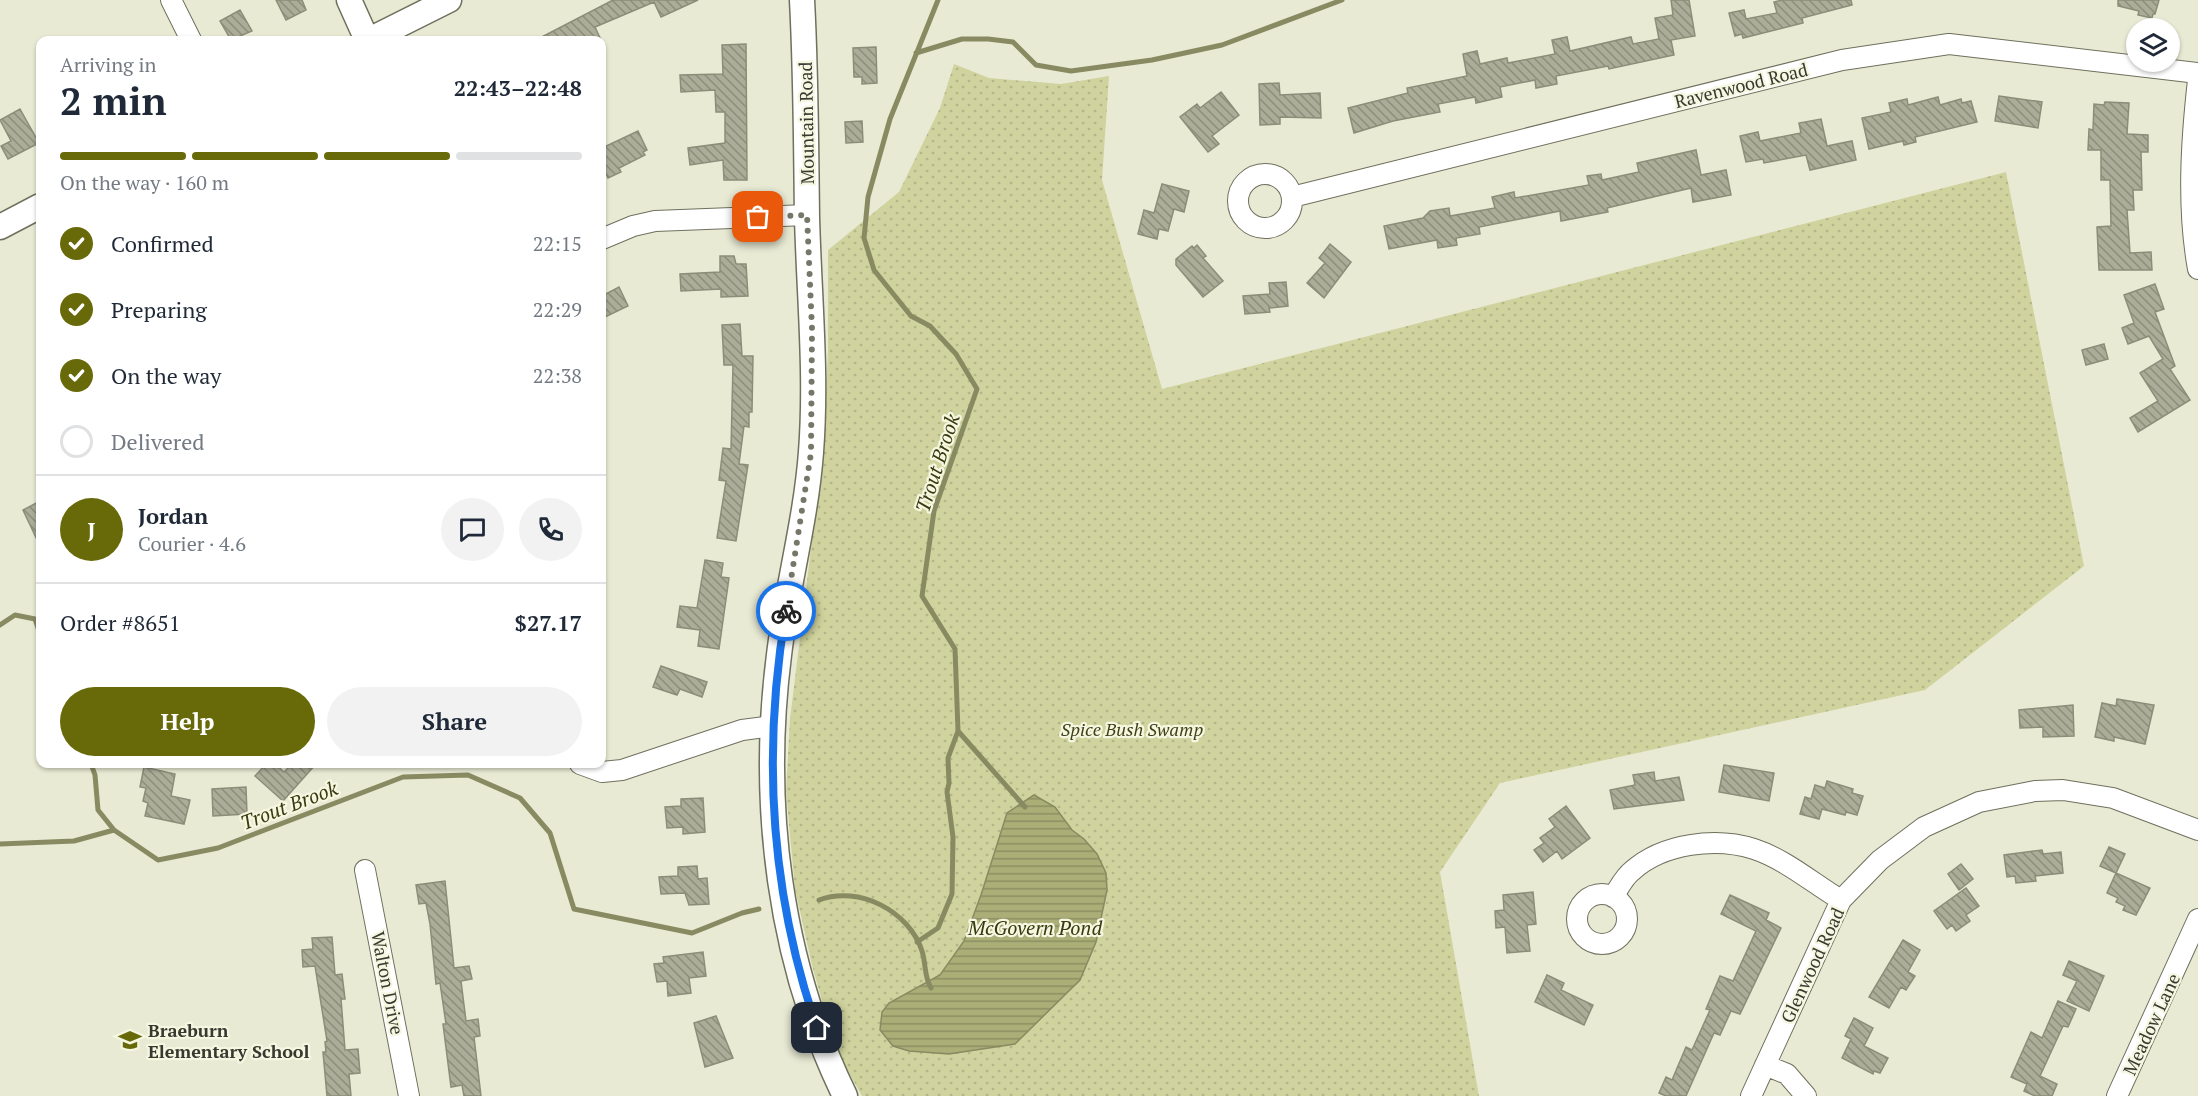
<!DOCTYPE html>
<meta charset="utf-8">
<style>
:root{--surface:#fff;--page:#f2f2f3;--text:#1f2937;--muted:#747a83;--line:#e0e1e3;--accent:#686a0a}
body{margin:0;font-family:"PT Serif",serif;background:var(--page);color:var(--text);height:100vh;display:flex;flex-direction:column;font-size:22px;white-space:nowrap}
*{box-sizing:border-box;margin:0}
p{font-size:20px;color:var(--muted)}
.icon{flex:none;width:33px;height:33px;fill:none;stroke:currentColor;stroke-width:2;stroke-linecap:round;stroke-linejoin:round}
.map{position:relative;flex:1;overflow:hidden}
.drawer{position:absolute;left:36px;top:36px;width:570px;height:732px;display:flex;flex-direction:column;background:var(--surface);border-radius:12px;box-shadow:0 2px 4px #0004}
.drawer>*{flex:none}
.buttons{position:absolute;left:2126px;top:18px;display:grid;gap:12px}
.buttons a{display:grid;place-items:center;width:54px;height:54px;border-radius:50%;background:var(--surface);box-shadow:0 2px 4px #0004;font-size:30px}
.pin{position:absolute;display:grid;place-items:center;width:51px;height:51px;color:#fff;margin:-26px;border-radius:12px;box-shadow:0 3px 9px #0006}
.courier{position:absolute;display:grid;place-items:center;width:60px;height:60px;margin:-30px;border:4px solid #1a73e8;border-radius:50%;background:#fff;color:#222;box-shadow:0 2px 8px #0007}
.headline em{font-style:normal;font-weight:700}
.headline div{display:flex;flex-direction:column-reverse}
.headline{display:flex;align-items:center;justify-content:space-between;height:102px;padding:0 24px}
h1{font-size:39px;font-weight:700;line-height:45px}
.bar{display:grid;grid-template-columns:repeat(4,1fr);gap:9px 6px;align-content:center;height:72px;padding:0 24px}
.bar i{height:8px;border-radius:4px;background:var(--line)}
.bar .on{background:var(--accent)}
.bar p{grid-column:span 4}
.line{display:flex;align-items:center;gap:15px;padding:0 24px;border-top:2px solid var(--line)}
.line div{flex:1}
.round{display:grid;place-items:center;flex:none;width:63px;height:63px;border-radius:32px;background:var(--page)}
ol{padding:0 24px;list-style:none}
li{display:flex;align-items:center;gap:18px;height:66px}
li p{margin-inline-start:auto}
li .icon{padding:6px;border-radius:50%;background:var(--accent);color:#fff;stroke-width:4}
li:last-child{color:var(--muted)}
li i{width:33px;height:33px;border:3px solid var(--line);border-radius:50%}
.action{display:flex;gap:12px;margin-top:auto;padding:12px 24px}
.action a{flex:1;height:69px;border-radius:36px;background:var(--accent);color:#fff;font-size:24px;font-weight:700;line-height:69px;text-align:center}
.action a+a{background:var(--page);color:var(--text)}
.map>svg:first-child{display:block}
.grass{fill:url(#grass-dots)}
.water{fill:url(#water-rules);stroke:#888b62;stroke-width:1.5}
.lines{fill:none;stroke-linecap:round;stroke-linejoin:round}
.stream{stroke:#888b62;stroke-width:5}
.building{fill:url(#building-back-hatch);stroke:#8c8d79;stroke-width:1.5}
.minor-casing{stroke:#6f705d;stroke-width:22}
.major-casing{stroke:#6f705d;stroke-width:27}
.minor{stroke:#fff;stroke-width:20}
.major{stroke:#fff;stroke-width:24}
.done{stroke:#767769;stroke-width:6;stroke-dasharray:0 10.8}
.route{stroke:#1a73e8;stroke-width:8}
.labels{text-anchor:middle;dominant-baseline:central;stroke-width:4.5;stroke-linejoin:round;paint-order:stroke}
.street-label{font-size:18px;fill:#383930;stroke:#f5f7e1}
.park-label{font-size:18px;font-style:italic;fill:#3f4116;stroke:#f5f7e1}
.poi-label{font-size:18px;font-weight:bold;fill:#383930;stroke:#f5f7e1;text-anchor:start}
.water-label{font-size:20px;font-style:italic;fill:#393a0f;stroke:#f5f7e1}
</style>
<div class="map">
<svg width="2198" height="1096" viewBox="0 0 2198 1096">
<defs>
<pattern id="grass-dots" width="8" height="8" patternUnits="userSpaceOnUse" patternTransform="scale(1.5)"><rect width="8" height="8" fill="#d0d39d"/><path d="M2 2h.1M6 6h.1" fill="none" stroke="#b3b688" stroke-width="1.8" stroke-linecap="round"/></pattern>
<pattern id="water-rules" width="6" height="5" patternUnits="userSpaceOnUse" patternTransform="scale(1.5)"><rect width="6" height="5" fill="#abae77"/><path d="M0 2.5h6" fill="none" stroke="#8c8f62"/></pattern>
<pattern id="building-back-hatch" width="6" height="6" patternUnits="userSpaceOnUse" patternTransform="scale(1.5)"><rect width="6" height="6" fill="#abad98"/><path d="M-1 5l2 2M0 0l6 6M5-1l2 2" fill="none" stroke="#8c8e7c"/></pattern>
</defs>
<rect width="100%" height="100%" fill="#e8ead4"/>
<!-- grass -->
<path class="grass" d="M 954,64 L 989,78 L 1061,84 L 1109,76 L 1102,180 L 1162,389 L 2006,172 L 2084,566 L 1925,690 L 1500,783 L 1440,872 L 1479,1096 L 862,1096 L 835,1048 L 812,965 L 795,889 L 786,791 L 790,719 L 823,451 L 828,351 L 828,250 L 899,192 L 940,108 Z"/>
<!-- water -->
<path class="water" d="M 1034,795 L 1055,807 L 1072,830 L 1084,839 L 1097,854 L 1106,873 L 1107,890 L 1096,942 L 1080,980 L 1015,1044 L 949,1054 L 909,1051 L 893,1046 L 880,1030 L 882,1012 L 889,1003 L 940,975 L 964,941 L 981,895 L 1007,813 Z"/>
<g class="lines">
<!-- stream -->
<path class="stream" d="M 938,0 L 890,119 L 868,197 L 864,238 L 874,270 L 911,316 L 930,326 L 956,354 L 977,389 L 934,511 L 922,596 L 955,649 L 958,731 L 1025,807
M 916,53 L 962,39 L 988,39 L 1013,42 L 1036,65 L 1071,71 L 1152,60 L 1222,45 L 1342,0
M 0,625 L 15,615 L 35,619 L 40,634
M 91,764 L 95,775 L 98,810 L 114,830
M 0,844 L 74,841 L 114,830 L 158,860 L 218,848 L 403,777 L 468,775 L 520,798 L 550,833 L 574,909 L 692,933 L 742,913 L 759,909
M 819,900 C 859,885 909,911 922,951 C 926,963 924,977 931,988
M 917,942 L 938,928 L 952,894 L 953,837 L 947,792 L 949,783 L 948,758 L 958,731"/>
</g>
<!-- building -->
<path class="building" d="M 276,0 L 302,0 L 306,10 L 286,20 Z
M 613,0 L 698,0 L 661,17 L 654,2 L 595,27 L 601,40 L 536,40 Z
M 1671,0 L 1689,0 L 1695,36 L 1671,40 L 1674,55 L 1609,69 L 1608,66 L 1556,76 L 1557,84 L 1536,88 L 1535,80 L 1500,87 L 1502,97 L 1476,103 L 1475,97 L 1438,104 L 1440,112 L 1393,121 L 1354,133 L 1348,108 L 1408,93 L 1407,88 L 1467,76 L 1463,54 L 1477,51 L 1480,64 L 1507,58 L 1508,63 L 1555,54 L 1552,40 L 1567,37 L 1570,51 L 1631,37 L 1633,44 L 1659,39 L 1655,18 L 1673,15 Z
M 1782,0 L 1851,0 L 1852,5 L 1802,18 L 1803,23 L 1743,38 L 1742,34 L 1735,36 L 1729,13 L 1744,10 L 1746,19 L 1777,13 L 1774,2 Z
M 2118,0 L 2159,0 L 2155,14 L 2153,14 L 2152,18 L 2138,15 L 2139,11 L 2118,6 Z
M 240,10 L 252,31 L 231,40 L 220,21 Z
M 746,44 L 747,180 L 724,180 L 723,160 L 690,165 L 688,148 L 725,143 L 725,112 L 716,112 L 715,90 L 681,92 L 680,75 L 723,74 L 722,45 Z
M 876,47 L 877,83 L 862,84 L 862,77 L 854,77 L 853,48 Z
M 1279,83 L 1280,95 L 1320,93 L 1321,118 L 1280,117 L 1280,124 L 1260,125 L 1259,84 Z
M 1221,92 L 1239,115 L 1212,136 L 1219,144 L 1208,152 L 1180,117 L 1197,104 L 1200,108 Z
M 1999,96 L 2042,102 L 2038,128 L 1995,121 Z
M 1938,97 L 1940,105 L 1961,99 L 1962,103 L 1971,101 L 1977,122 L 1915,137 L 1916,142 L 1904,145 L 1903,141 L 1869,149 L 1862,118 L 1891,112 L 1889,103 L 1907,99 L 1908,105 Z
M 2105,102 L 2129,103 L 2127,134 L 2148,135 L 2148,152 L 2141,152 L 2142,190 L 2133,190 L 2134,210 L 2127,210 L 2130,253 L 2151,252 L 2152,270 L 2099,270 L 2097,227 L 2111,226 L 2110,180 L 2101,180 L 2101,150 L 2088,150 L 2089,129 L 2093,130 L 2094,104 L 2104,105 Z
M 20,109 L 39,143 L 8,159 L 1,146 L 11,141 L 0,120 Z
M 1821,119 L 1827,146 L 1852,141 L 1856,160 L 1810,170 L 1806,155 L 1764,163 L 1763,159 L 1746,162 L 1740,136 L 1758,132 L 1760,141 L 1801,133 L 1799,123 Z
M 862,121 L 863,142 L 846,143 L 845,122 Z
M 638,131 L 647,150 L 643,152 L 645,155 L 619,168 L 621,172 L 608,178 L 602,165 L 602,148 Z
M 1696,150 L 1701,175 L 1726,170 L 1731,195 L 1693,202 L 1691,188 L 1607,208 L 1608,212 L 1561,221 L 1560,211 L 1479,227 L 1480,234 L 1456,238 L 1457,245 L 1438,248 L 1437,240 L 1389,249 L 1384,226 L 1423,218 L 1430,211 L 1449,208 L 1450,216 L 1495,208 L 1492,197 L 1514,192 L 1515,198 L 1589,185 L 1587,176 L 1601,174 L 1602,180 L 1639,172 L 1637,163 Z
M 1162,184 L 1189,191 L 1184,212 L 1174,209 L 1168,231 L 1159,229 L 1157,239 L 1138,234 L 1144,210 L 1154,213 Z
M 1330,244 L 1351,262 L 1324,298 L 1307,283 L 1325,263 L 1319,258 Z
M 1197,245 L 1206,256 L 1203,258 L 1223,281 L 1203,297 L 1176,265 L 1176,259 L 1192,246 L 1194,248 Z
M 720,256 L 734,256 L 736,264 L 746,264 L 748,296 L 721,297 L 721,289 L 681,291 L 680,274 L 720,272 Z
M 1286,282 L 1288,306 L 1269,308 L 1270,312 L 1245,314 L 1243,296 L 1270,294 L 1269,283 Z
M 2155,284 L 2164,309 L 2155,312 L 2175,366 L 2170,369 L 2190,400 L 2138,432 L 2130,418 L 2158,401 L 2140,373 L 2163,359 L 2149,336 L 2128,344 L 2122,328 L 2134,323 L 2124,295 Z
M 619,287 L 628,306 L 605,317 L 602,310 L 602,296 Z
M 740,324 L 742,356 L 753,356 L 752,412 L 749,412 L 749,427 L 744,426 L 739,464 L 748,465 L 736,541 L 717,538 L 726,481 L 719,480 L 723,448 L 731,449 L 732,406 L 733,365 L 724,365 L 722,325 Z
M 2104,344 L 2108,359 L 2086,365 L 2082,350 Z
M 40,501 L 40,546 L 23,510 Z
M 705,560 L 723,563 L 721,577 L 729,578 L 719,649 L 698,646 L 700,630 L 677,627 L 680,606 L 697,608 Z
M 661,666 L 707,682 L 702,697 L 680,689 L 677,695 L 653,687 Z
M 2117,699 L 2154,705 L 2145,744 L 2114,737 L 2114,741 L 2095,737 L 2102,703 L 2116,706 Z
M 2073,705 L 2074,736 L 2043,737 L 2043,727 L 2020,728 L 2019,710 Z
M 266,764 L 275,764 L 284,772 L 292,764 L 316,764 L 283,801 L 255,776 Z
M 1724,765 L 1774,773 L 1769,801 L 1719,792 Z
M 144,767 L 175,774 L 171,796 L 190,800 L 184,824 L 145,816 L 148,803 L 143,801 L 146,788 L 140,787 Z
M 1654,772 L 1655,781 L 1679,777 L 1684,800 L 1614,809 L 1610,790 L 1635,785 L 1633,775 Z
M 1827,781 L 1853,789 L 1852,793 L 1863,796 L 1857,815 L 1846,812 L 1845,815 L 1822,809 L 1819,819 L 1800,814 L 1805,797 L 1811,799 L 1815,785 L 1825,788 Z
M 246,787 L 247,814 L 213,816 L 212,789 Z
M 703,798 L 705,832 L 683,834 L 683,827 L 667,828 L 665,807 L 681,806 L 681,799 Z
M 1566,806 L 1590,838 L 1562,859 L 1557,851 L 1543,862 L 1534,850 L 1544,843 L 1540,838 L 1555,827 L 1549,819 Z
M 2109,847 L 2125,854 L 2116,873 L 2100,866 Z
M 2042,850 L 2043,854 L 2061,852 L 2063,873 L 2035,876 L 2036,881 L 2016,883 L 2015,876 L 2007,877 L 2004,855 Z
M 1961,864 L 1973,879 L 1959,890 L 1948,874 Z
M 697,866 L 698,879 L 707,878 L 709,904 L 689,905 L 685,893 L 661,894 L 659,877 L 678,876 L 678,867 Z
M 2116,873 L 2150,888 L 2136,915 L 2123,910 L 2125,906 L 2116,902 L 2118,898 L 2107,893 Z
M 445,881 L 454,968 L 469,966 L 472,979 L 461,981 L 466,1021 L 478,1019 L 480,1036 L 474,1037 L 481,1096 L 464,1096 L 462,1085 L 451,1087 L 443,1024 L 446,1024 L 440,983 L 436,984 L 430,924 L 426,903 L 419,904 L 416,885 Z
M 1966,888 L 1979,906 L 1966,915 L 1970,921 L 1956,931 L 1952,925 L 1947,929 L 1934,911 Z
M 1533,892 L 1536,924 L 1527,925 L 1530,951 L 1507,953 L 1505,927 L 1496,928 L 1495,911 L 1504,910 L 1503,895 Z
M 1730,895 L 1769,913 L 1766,920 L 1781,928 L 1740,1014 L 1731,1011 L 1720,1035 L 1714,1033 L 1686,1096 L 1666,1096 L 1659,1093 L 1666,1077 L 1672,1080 L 1686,1047 L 1692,1050 L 1710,1010 L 1706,1009 L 1720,976 L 1733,981 L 1756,931 L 1721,914 Z
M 332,937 L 335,975 L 342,974 L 345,999 L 341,999 L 345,1050 L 358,1049 L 360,1073 L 349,1074 L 351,1096 L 327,1096 L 323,1052 L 326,1052 L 325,1042 L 327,1041 L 315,966 L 303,967 L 302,950 L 313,949 L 312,938 Z
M 1903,940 L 1920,950 L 1908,972 L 1915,976 L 1906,990 L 1901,987 L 1889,1008 L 1869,997 Z
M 703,952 L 706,976 L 689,978 L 691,993 L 668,996 L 667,981 L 657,982 L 654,964 L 664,963 L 663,957 Z
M 2069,961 L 2104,976 L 2089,1011 L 2067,1001 L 2077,981 L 2063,975 Z
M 1547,975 L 1564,983 L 1561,990 L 1593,1005 L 1584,1025 L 1535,1002 Z
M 2058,1001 L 2076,1009 L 2068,1027 L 2063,1026 L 2040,1076 L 2057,1084 L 2052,1096 L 2035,1096 L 2024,1091 L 2027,1084 L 2011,1077 L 2031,1032 L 2042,1038 Z
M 716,1016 L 733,1058 L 705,1067 L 694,1023 Z
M 1854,1018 L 1873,1028 L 1864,1046 L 1888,1058 L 1880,1073 L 1874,1071 L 1873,1074 L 1842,1058 L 1851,1039 L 1845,1036 Z"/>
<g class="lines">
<!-- minor casing -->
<g class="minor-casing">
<path id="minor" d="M 171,0 L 191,40
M 2198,80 C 2191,142 2187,208 2198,269
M1238 201a27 27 0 1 1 54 0a27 27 0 1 1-54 0Z
M 1292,197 L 1842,60 L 1949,44 L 2198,73
M 602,239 L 633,226 L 655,221 L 807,215
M 580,764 L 602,772 L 622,770 L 742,730 L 772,726
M 365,870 L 409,1096
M1577 919a25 25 0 1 1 50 0a25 25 0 1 1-50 0Z
M 1613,897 C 1619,888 1624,877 1632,871 C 1663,843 1716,837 1754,849 C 1785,859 1814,884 1841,900
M 1765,1065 L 1787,1074 L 1806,1096
M 1751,1096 L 1841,900 L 1880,860 L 1924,827 L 1979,802 L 2035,791 L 2063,790 L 2113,798 L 2198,830
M 2117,1096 L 2198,919"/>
</g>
<!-- major casing -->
<g class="major-casing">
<path id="major" d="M 349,0 L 367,40
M 802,0 C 806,73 806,145 807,217 C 809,295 817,374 811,452 C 806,520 787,587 779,655 C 760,804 779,961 845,1096
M 369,40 L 449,0
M 0,227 L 40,206"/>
</g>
<!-- minor -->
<use href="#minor" class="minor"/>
<!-- major -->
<use href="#major" class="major"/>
</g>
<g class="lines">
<!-- done -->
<path class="done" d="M 758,217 L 807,215 L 812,329 L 811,453 L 786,611"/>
<!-- route -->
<path class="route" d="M 786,611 C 762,752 770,892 817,1028"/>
</g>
<!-- icons -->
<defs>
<g id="school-bare" transform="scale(1.8)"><path d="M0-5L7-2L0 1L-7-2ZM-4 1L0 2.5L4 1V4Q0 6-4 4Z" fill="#686a0a" stroke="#f5f7e1" stroke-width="2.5" paint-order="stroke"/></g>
</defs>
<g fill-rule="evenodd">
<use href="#school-bare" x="130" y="1040"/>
</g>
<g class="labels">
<!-- street labels -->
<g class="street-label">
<text transform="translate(1741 85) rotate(-14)">Ravenwood Road</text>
<text transform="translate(806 123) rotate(-91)">Mountain Road</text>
<text transform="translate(1812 965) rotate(-65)">Glenwood Road</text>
<text transform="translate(388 983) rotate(79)">Walton Drive</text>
<text transform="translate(2151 1024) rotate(-65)">Meadow Lane</text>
</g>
<!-- park labels -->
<g class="park-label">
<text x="1132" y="729">Spice Bush Swamp</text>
</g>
<!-- poi labels -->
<g class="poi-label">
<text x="148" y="1030">Braeburn<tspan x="148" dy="21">Elementary School</tspan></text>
</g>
<!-- water labels -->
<g class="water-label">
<text transform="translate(937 463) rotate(-72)">Trout Brook</text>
<text transform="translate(289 805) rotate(-21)">Trout Brook</text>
<text x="1035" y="927">McGovern Pond</text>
</g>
</g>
</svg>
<div class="buttons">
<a><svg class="icon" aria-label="layers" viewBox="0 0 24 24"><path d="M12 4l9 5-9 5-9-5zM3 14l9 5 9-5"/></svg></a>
</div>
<div class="pin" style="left:758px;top:217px;background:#ea580c"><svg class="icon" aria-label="bag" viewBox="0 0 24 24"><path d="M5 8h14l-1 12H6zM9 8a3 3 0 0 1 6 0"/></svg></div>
<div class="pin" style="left:817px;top:1028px;background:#1f2937"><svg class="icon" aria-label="home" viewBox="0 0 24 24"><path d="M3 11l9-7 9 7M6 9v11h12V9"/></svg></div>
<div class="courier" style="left:786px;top:611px"><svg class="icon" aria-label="bike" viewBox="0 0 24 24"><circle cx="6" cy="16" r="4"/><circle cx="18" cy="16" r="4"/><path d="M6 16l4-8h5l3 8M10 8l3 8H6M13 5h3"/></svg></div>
<section class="drawer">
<div class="headline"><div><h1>2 min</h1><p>Arriving in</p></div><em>22:43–22:48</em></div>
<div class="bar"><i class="on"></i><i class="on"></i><i class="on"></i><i></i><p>On the way · 160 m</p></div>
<ol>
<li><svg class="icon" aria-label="check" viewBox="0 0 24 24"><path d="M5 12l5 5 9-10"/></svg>Confirmed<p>22:15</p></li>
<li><svg class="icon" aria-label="check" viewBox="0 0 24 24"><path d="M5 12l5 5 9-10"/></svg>Preparing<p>22:29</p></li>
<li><svg class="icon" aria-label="check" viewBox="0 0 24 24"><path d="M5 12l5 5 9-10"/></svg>On the way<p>22:38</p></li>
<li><i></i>Delivered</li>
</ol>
<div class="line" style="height:108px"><b class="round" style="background:var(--accent);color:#fff">J</b><div><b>Jordan</b><p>Courier · 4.6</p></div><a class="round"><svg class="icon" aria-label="chat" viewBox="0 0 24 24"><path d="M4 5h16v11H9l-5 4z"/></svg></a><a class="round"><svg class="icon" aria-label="phone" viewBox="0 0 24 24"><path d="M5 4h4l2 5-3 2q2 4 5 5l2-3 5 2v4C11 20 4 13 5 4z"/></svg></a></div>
<div class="line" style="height:78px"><div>Order #8651</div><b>$27.17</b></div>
<div class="action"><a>Help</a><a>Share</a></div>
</section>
</div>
